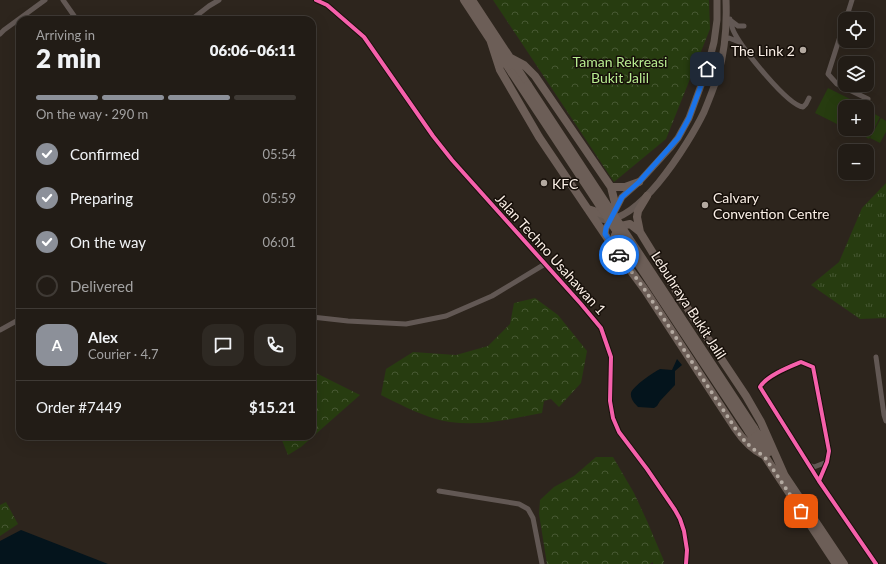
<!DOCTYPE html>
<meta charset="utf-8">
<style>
:root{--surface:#221c16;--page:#2e2923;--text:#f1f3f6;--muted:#a2a1a1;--line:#3f3a35;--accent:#8c9099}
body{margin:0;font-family:Lato,sans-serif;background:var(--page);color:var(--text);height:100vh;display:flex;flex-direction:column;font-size:15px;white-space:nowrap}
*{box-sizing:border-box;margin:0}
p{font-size:13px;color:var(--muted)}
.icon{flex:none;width:22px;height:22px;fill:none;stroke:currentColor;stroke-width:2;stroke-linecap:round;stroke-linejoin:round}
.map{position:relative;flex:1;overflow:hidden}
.panel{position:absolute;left:16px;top:16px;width:300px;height:424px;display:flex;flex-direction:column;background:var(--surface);border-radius:12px;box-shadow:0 4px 16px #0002,0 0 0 1px var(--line)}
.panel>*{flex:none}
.tools{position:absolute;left:838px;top:12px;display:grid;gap:8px}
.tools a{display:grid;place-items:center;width:36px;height:36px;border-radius:8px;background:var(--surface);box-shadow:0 4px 16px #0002,0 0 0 1px var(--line);font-size:20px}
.pin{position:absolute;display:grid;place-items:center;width:34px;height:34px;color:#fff;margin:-17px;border-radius:8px;box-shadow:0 2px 6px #0006}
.courier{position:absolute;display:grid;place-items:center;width:40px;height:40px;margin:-20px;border:3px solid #1a73e8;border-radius:50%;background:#fff;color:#222;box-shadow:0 1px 5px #0007}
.overview em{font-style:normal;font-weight:800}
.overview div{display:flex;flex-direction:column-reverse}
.overview{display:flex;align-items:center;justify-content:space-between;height:68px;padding:0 20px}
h1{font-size:26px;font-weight:800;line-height:30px}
.bar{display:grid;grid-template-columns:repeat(4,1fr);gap:6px 4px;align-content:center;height:48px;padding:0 20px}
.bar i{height:5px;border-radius:3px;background:var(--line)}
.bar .selected{background:var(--accent)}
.bar p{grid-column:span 4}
.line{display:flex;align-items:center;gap:10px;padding:0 20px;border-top:1px solid var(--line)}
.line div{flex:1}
.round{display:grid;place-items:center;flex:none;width:42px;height:42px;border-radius:12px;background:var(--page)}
ol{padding:0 20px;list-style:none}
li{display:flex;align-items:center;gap:12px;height:44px}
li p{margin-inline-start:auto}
li .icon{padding:4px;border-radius:50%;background:var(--accent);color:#fff;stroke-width:4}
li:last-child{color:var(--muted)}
li i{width:22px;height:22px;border:2px solid var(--line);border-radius:50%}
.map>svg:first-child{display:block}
.grass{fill:url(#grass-tufts)}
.forest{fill:url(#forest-crowns)}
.garden{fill:#273c10}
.water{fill:#04141c}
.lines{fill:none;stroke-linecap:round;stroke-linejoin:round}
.minor{stroke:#625854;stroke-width:5}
.secondary{stroke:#655953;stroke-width:7}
.trunk{stroke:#6c5e57;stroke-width:8}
.trunk-bridge{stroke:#6c5e57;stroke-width:8}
.cycleway-casing{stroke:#160f09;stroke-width:6}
.cycleway{stroke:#f560ab;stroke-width:4}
.done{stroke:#b3a9a0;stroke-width:4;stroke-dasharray:0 7.2}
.route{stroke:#1a73e8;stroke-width:5}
.poi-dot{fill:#b3a9a0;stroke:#160f09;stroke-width:1.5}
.labels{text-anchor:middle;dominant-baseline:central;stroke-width:3;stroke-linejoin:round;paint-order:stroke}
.poi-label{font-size:14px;fill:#fbf0e7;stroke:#160f09;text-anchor:start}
.park-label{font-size:14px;fill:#b7eb90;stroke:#160f09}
.street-label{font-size:14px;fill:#fbf0e7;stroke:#160f09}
</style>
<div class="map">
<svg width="886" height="564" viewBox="0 0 886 564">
<defs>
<pattern id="grass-tufts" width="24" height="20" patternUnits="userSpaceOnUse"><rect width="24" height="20" fill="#273c10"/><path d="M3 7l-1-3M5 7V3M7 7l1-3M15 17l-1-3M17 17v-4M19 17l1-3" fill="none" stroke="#475833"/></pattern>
<pattern id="forest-crowns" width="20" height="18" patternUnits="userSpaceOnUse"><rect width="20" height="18" fill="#273c10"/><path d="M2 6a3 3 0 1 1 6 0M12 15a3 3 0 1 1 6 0" fill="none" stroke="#475833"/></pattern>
</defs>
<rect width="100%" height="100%" fill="#2d251d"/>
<!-- grass -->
<path class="grass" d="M 886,183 L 886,318 L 860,319 L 811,285 L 839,262 L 862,208 Z"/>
<!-- forest -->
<path class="forest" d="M 493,0 L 709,0 L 710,29 L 666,139 L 614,182 Z
M 535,298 L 558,315 L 587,351 L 581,383 L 559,407 L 551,399 L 544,401 L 542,413 C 511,419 482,426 450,422 C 428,419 401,405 381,395 L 386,369 L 413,352 L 456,355 L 488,346 L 510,324 L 514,303 Z
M 312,371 L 360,395 L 301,447 L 288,455 L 281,438 L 282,436 L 312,436 Z
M 596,457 L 613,457 L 634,493 L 647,521 L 664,561 L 663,564 L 653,564 L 653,562 L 650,564 L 547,564 L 539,514 L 540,500 L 554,487 L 574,476 Z
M 6,502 L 18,524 L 0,536 L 0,505 Z"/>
<!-- garden -->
<path class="garden" d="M 828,88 L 866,107 L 845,107 L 845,128 L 815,113 Z
M 871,112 L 880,117 L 869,139 L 860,134 L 862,129 L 867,129 L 867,120 Z
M 881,118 L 886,121 L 886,132 L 880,143 L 870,138 Z"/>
<!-- water -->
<path class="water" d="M 677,359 L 682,365 L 675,371 L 675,385 L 660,401 L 657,406 L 654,408 L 638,407 C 635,404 630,399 631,393 C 633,386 654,372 660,369 L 672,370 Z
M 21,530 L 108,564 L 0,564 L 0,541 Z"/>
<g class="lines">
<!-- minor -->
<path class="minor" d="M 63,0 L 77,20
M 316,0 L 327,5 L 364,37 L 433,136 L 452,160 L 581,304 L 601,328 L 611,357 L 610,401 L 613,418 L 619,432 L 647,469 L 675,510 L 680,519 L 684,531 L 687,550 L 686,564
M 730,19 C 731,24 732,29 735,34 C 743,49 787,105 803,107 L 806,104 L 809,98
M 846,19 L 852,0
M 191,20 L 209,6 L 219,0
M 730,20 L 738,26 L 744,26
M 845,21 L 828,74 L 837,84 L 868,99
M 0,34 L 4,30 L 45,0
M 725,40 L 729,38 L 739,42
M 312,317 L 348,321 L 406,324 L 446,316 L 492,296 L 545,264
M 0,330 L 20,319
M 876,357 L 884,415 L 886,421
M 809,465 L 814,467 L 827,462
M 819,481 L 827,462 L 829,451 L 813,367 L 801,362 C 789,367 766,376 760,387 L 819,481 L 876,564
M 439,491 L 519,504 L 528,509 L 533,518 L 542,564"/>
<!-- secondary -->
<path class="secondary" d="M 594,217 C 633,237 690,141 704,112 C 709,100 714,87 718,75 C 725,51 727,25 726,0
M 605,234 L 606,228 L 622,197 L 639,182 L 670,148 L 678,138 L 689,118 L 707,69 L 714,42 L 717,20 L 717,0"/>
<!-- trunk -->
<path class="trunk" d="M 464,0 L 512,73
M 472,0 L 528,85
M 490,39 L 500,70 L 539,137 L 614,248 L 645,290 L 735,428 C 743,440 751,449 765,456
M 509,57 L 524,65 L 535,76 L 611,187 L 615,203 L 612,212 L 603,214 L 588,209
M 611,187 L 625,187 L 639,182
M 647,196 L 638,211 L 637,217 L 640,232 L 680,297 L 746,396 L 761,422 L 784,474
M 614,248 L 615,235 L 621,226 L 630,224 L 640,232
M 754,428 L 769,452
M 749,432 L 836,564
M 781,470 L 844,564"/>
<!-- trunk-bridge -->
<path class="trunk-bridge" d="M 512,73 L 749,432
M 528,85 L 754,428"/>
<!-- cycleway casing -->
<g class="cycleway-casing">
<path id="cycleway" d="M 316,0 L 327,5 L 364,37 L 433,136 L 452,160 L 581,304 L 601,328 L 611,357 L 610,401 L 613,418 L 619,432 L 647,469 L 675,510 L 680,519 L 684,531 L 687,550 L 686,564
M 819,481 L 827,462 L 829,451 L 813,367 L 801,362 C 789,367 766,376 760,387 L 819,481 L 876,564"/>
</g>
<!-- cycleway -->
<use href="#cycleway" class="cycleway"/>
</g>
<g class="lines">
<!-- done -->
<path class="done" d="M 619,255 L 645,290 L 735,428 C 743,440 751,449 764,456 L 801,511"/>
<!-- route -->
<path class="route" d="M 619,255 L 605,234 L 606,228 L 622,197 L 639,182 L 678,138 L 689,118 L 707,69"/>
</g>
<!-- markers -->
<g class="poi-dot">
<circle cx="803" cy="50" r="4"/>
<circle cx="544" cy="183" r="4"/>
<circle cx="705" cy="205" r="4"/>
</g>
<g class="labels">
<!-- poi labels -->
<g class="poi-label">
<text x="795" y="50" text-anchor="end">The Link 2</text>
<text x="552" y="183">KFC</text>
<text x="713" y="197">Calvary<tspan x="713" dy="16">Convention Centre</tspan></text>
</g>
<!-- park labels -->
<g class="park-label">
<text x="620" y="61">Taman Rekreasi<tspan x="620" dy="16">Bukit Jalil</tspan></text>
</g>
<!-- street labels -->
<g class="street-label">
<text transform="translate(551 254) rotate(48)">Jalan Techno Usahawan 1</text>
<text transform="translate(689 305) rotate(57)">Lebuhraya Bukit Jalil</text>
</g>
</g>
</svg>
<div class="tools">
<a><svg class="icon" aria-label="locate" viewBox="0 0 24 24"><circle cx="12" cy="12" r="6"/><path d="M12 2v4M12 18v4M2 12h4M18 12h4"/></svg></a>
<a><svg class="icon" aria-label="layers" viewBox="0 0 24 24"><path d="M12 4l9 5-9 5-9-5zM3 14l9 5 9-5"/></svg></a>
<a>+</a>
<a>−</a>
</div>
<div class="pin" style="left:801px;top:511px;background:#ea580c"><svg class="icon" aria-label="bag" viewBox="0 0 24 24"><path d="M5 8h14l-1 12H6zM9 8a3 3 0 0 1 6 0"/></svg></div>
<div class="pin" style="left:707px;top:69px;background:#1f2937"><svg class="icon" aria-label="home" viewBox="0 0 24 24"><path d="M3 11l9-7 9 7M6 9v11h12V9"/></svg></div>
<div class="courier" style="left:619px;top:255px"><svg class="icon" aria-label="car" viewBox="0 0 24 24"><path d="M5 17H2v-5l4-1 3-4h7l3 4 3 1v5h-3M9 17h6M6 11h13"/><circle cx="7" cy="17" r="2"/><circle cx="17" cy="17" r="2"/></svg></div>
<section class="panel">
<div class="overview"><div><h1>2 min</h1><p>Arriving in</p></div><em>06:06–06:11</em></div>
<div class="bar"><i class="selected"></i><i class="selected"></i><i class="selected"></i><i></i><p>On the way · 290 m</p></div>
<ol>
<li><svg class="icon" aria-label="check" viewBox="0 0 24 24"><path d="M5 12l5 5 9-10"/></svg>Confirmed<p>05:54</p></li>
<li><svg class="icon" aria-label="check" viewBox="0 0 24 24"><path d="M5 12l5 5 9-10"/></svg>Preparing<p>05:59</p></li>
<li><svg class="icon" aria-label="check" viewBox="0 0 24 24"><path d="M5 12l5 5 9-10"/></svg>On the way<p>06:01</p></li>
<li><i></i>Delivered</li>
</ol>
<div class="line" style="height:72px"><b class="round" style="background:var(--accent);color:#fff">A</b><div><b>Alex</b><p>Courier · 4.7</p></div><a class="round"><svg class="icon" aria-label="chat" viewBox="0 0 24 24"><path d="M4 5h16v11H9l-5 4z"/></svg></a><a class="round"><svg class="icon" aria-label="phone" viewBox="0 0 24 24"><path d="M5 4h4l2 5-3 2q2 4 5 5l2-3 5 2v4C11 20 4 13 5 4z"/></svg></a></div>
<div class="line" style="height:52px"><div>Order #7449</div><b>$15.21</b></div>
</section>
</div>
